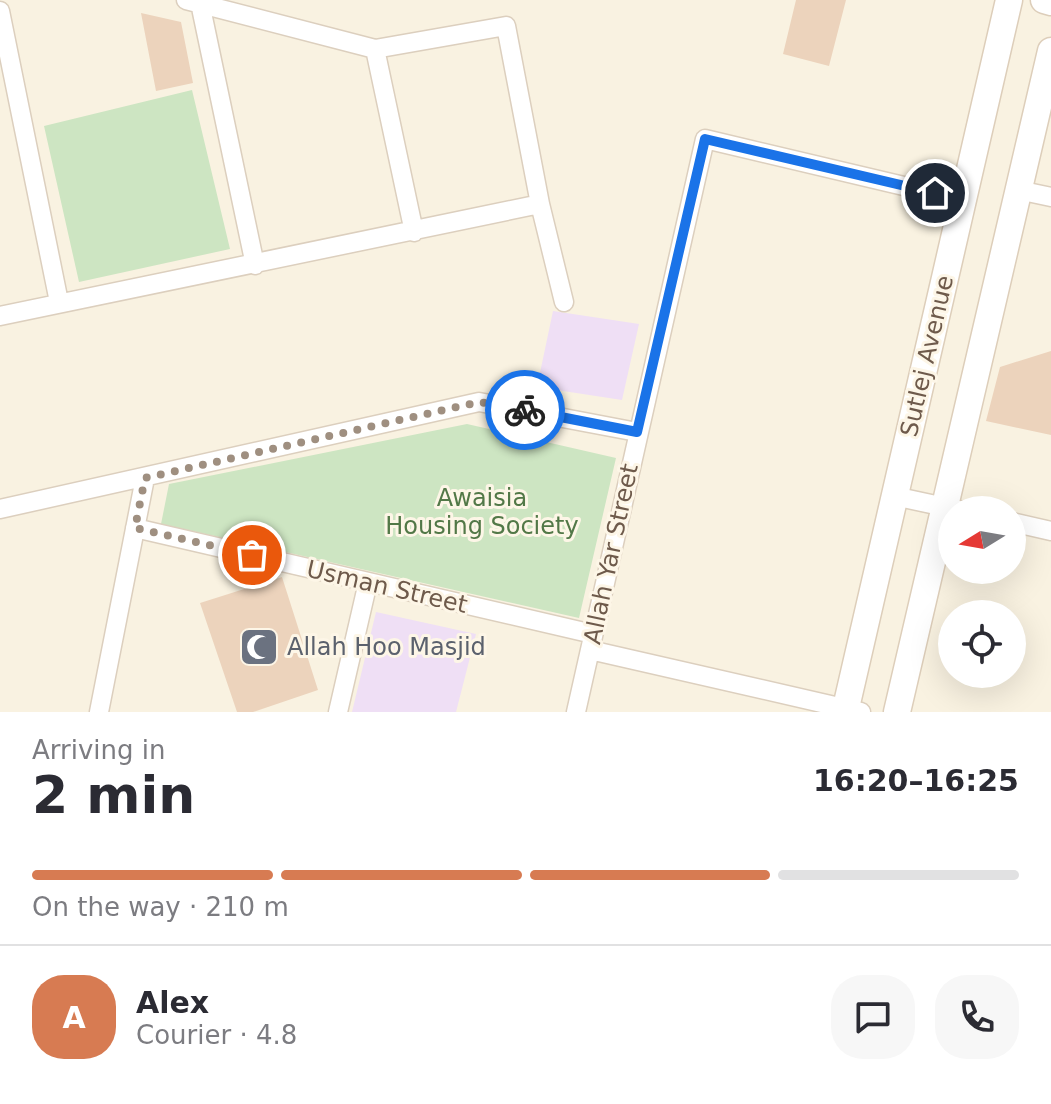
<!DOCTYPE html>
<meta charset="utf-8">
<style>
:root{--surface:#fff;--page:#f7f7f7;--text:#2b2b33;--muted:#7c7c81;--line:#e1e1e2;--accent:#d77b52}
body{margin:0;font-family:"DejaVu Sans",sans-serif;background:var(--page);color:var(--text);height:100vh;display:flex;flex-direction:column;font-size:30px;white-space:nowrap}
*{box-sizing:border-box;margin:0}
p{font-size:26px;color:var(--muted)}
.icon{flex:none;width:44px;height:44px;fill:none;stroke:currentColor;stroke-width:2;stroke-linecap:round;stroke-linejoin:round}
.map{position:relative;height:712px;overflow:hidden}
.sheet{display:flex;flex-direction:column;background:var(--surface);flex:1}
.sheet>*{flex:none}
.needle{width:52px;rotate:259deg}
.controls{position:absolute;left:938px;top:496px;display:grid;gap:16px}
.controls a{display:grid;place-items:center;width:88px;height:88px;border-radius:50%;background:var(--surface);box-shadow:0 8px 32px #0002;font-size:40px}
.pin{position:absolute;display:grid;place-items:center;width:68px;height:68px;color:#fff;margin:-34px;border:4px solid #fff;border-radius:50%;box-shadow:0 2px 8px #0007}
.courier{position:absolute;display:grid;place-items:center;width:80px;height:80px;margin:-40px;border:6px solid #1a73e8;border-radius:50%;background:#fff;color:#222;box-shadow:0 2px 10px #0007}
.summary em{font-style:normal;font-weight:700}
.summary div{display:flex;flex-direction:column-reverse}
.summary{display:flex;align-items:center;justify-content:space-between;height:136px;padding:0 32px}
h1{font-size:52px;font-weight:700;line-height:60px}
.bar{display:grid;grid-template-columns:repeat(4,1fr);gap:12px 8px;align-content:center;height:96px;padding:0 32px}
.bar i{height:10px;border-radius:6px;background:var(--line)}
.bar .current{background:var(--accent)}
.bar p{grid-column:span 4}
.line{display:flex;align-items:center;gap:20px;padding:0 32px;border-top:2px solid var(--line)}
.line div{flex:1}
.round{display:grid;place-items:center;flex:none;width:84px;height:84px;border-radius:32px;background:var(--page)}
.map>svg:first-child{display:block}
.education{fill:#efdff5}
.green{fill:#cde5c2}
.building{fill:#ecd3bc}
.lines{fill:none;stroke-linecap:round;stroke-linejoin:round}
.street-casing{stroke:#dccfbe;stroke-width:21}
.secondary-casing{stroke:#ddceba;stroke-width:29}
.street{stroke:#fff;stroke-width:18}
.secondary{stroke:#fff;stroke-width:26}
.done{stroke:#9f8f80;stroke-width:8;stroke-dasharray:0 14.4}
.route{stroke:#1a73e8;stroke-width:10}
.labels{text-anchor:middle;dominant-baseline:central;stroke-width:6;stroke-linejoin:round;paint-order:stroke}
.street-label{font-size:24px;fill:#6e5a4b;stroke:#fdf6e7}
.park-label{font-size:24px;fill:#527847;stroke:#fdf6e7}
.worship-label{font-size:24px;fill:#5b616d;stroke:#fdf6e7;text-anchor:start}
</style>
<div class="map">
<svg width="1051" height="712" viewBox="0 0 1051 712">
<rect width="100%" height="100%" fill="#f9f2e1"/>
<!-- education -->
<path class="education" d="M 553,311 L 639,324 L 622,400 L 537,387 Z
M 376,612 L 476,634 L 456,712 L 352,712 Z"/>
<!-- green -->
<path class="green" d="M 192,90 L 230,249 L 79,282 L 44,126 Z
M 467,424 L 616,458 L 579,618 L 161,524 L 169,484 Z"/>
<!-- building -->
<path class="building" d="M 796,0 L 846,0 L 829,66 L 783,54 Z
M 141,13 L 181,22 L 193,83 L 156,91 Z
M 1051,351 L 1051,435 L 986,421 L 1000,367 Z
M 282,577 L 318,690 L 253,712 L 237,712 L 200,603 Z"/>
<g class="lines">
<!-- street casing -->
<g class="street-casing">
<path id="street" d="M 186,0 L 375,49 L 506,26 L 540,204 L 564,302
M 200,3 L 255,265
M 0,11 L 59,302
M 375,49 L 414,232
M 1018,190 L 1051,197
M 0,316 L 540,204
M 894,496 L 959,510
M 0,509 L 479,402 L 637,432
M 1012,522 L 1051,531
M 135,528 L 593,634
M 590,650 L 861,712
M 99,712 L 145,478
M 338,712 L 368,582
M 576,712 L 705,139 L 963,200"/>
</g>
<!-- secondary casing -->
<g class="secondary-casing">
<path id="secondary" d="M 1044,0 L 1051,2
M 845,712 L 1009,0
M 897,712 L 1051,51"/>
</g>
<!-- street -->
<use href="#street" class="street"/>
<!-- secondary -->
<use href="#secondary" class="secondary"/>
</g>
<g class="lines">
<!-- done -->
<path class="done" d="M 252,555 L 135,528 L 145,478 L 479,402 L 525,410"/>
<!-- route -->
<path class="route" d="M 525,410 L 637,432 L 705,139 L 935,193"/>
</g>
<!-- icons -->
<defs>
<g id="mosque-square" transform="scale(2)"><rect x="-9" y="-9" width="18" height="18" rx="4" fill="#6b7280" stroke="#fdf6e7"/><path d="M3.5-4.9A6 6 0 1 0 3.5 4.9A5 5 0 1 1 3.5-4.9Z" fill="#fff"/></g>
</defs>
<g fill-rule="evenodd">
<use href="#mosque-square" x="259" y="647"/>
</g>
<g class="labels">
<!-- street labels -->
<g class="street-label">
<text transform="translate(927 356) rotate(-77)">Sutlej Avenue</text>
<text transform="translate(611 554) rotate(-78)">Allah Yar Street</text>
<text transform="translate(387 587) rotate(13)">Usman Street</text>
</g>
<!-- park labels -->
<g class="park-label">
<text x="482" y="498">Awaisia<tspan x="482" dy="28">Housing Society</tspan></text>
</g>
<!-- worship labels -->
<g class="worship-label">
<text x="287" y="647">Allah Hoo Masjid</text>
</g>
</g>
</svg>
<div class="controls">
<a><svg class="needle" viewBox="-14 -14 28 28"><path d="M0-13l5 13h-10z" fill="#e53935"/><path d="M0 13l5-13h-10z" fill="#7c7c81"/></svg></a>
<a><svg class="icon" aria-label="locate" viewBox="0 0 24 24"><circle cx="12" cy="12" r="6"/><path d="M12 2v4M12 18v4M2 12h4M18 12h4"/></svg></a>
</div>
<div class="pin" style="left:252px;top:555px;background:#ea580c"><svg class="icon" aria-label="bag" viewBox="0 0 24 24"><path d="M5 8h14l-1 12H6zM9 8a3 3 0 0 1 6 0"/></svg></div>
<div class="pin" style="left:935px;top:193px;background:#1f2937"><svg class="icon" aria-label="home" viewBox="0 0 24 24"><path d="M3 11l9-7 9 7M6 9v11h12V9"/></svg></div>
<div class="courier" style="left:525px;top:410px"><svg class="icon" aria-label="bike" viewBox="0 0 24 24"><circle cx="6" cy="16" r="4"/><circle cx="18" cy="16" r="4"/><path d="M6 16l4-8h5l3 8M10 8l3 8H6M13 5h3"/></svg></div>
</div>
<section class="sheet">
<div class="summary"><div><h1>2 min</h1><p>Arriving in</p></div><em>16:20–16:25</em></div>
<div class="bar"><i class="current"></i><i class="current"></i><i class="current"></i><i></i><p>On the way · 210 m</p></div>
<div class="line" style="height:144px"><b class="round" style="background:var(--accent);color:#fff">A</b><div><b>Alex</b><p>Courier · 4.8</p></div><a class="round"><svg class="icon" aria-label="chat" viewBox="0 0 24 24"><path d="M4 5h16v11H9l-5 4z"/></svg></a><a class="round"><svg class="icon" aria-label="phone" viewBox="0 0 24 24"><path d="M5 4h4l2 5-3 2q2 4 5 5l2-3 5 2v4C11 20 4 13 5 4z"/></svg></a></div>
</section>
